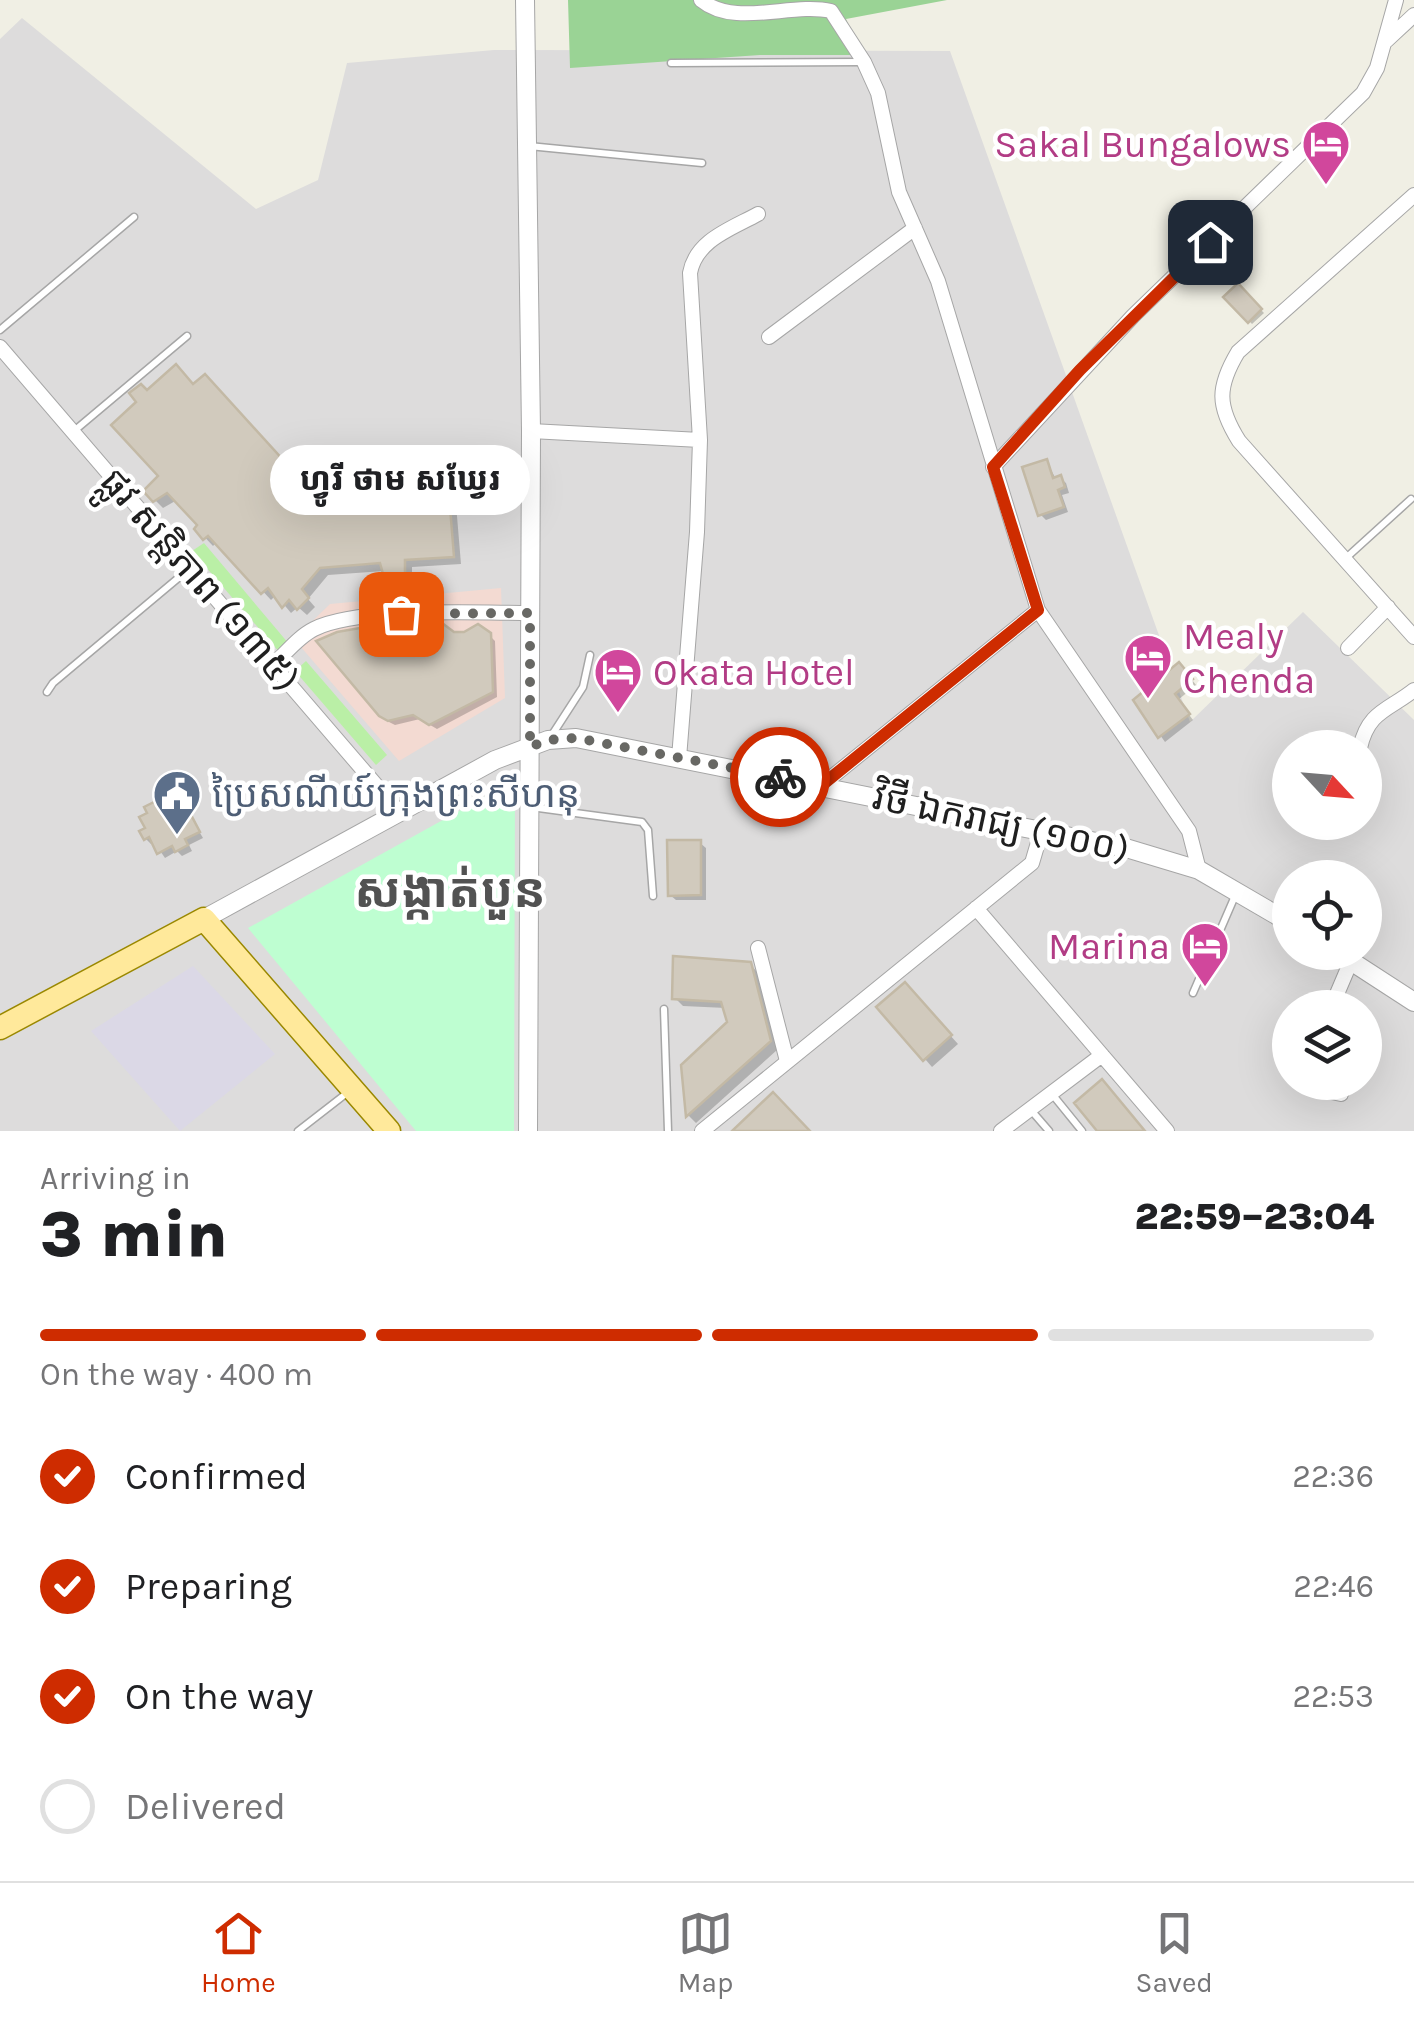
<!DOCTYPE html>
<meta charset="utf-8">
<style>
:root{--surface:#fff;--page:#f2f2f2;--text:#202124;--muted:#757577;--line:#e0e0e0;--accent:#ce2c00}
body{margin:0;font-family:Karla,"Noto Sans Khmer",sans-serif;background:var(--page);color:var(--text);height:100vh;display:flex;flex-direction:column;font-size:38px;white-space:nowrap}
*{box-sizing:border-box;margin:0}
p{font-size:32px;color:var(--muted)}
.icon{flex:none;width:55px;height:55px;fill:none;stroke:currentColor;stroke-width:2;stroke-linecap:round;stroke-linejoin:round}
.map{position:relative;height:1131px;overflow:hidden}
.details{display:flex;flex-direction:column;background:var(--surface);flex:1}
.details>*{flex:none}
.needle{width:65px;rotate:116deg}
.fabs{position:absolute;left:1272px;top:730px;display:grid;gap:20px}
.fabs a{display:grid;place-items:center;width:110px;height:110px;border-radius:50%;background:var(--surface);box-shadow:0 10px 40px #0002;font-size:50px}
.pin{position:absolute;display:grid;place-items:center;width:85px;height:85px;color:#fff;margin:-42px;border-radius:20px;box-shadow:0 5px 15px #0006}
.courier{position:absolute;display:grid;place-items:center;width:100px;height:100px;margin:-50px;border:8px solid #ce2c00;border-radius:50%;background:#fff;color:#222;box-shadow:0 2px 12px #0007}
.bubble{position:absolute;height:70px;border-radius:35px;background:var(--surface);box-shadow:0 10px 40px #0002;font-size:32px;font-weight:800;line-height:70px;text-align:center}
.overview em{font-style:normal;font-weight:800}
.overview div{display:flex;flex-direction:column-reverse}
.overview{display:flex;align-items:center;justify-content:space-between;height:170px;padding:0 40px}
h1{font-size:65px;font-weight:800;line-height:75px}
.bar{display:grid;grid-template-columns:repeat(4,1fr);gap:15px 10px;align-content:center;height:120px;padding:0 40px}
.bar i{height:12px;border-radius:8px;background:var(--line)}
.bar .on{background:var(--accent)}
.bar p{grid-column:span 4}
ol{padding:0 40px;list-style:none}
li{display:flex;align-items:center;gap:30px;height:110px}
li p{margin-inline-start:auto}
li .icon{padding:10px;border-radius:50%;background:var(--accent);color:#fff;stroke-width:4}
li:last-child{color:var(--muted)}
li i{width:55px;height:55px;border:5px solid var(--line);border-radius:50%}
.tab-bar{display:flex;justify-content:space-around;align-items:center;height:140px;border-top:2px solid var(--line);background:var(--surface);font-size:28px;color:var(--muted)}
.tab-bar a{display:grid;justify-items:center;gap:5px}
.tab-bar .on{color:var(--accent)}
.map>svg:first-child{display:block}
.residential{fill:#dddcdc;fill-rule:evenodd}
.commercial{fill:#f3dad2}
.grass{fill:#baefa6}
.forest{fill:#9ad395}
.park{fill:#befed1}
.plaza{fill:#dbd8e6}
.shadow{fill:#0003}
.building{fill:#d1cabd;stroke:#c3b9a5;stroke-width:2.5}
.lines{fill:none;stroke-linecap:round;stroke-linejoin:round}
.service-casing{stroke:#a6a6a6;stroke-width:9}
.minor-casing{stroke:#a6a6a6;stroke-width:16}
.tertiary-casing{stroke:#a6a6a6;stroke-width:20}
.primary-casing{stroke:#9a8800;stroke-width:25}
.service{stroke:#fff;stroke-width:6}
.minor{stroke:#fff;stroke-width:14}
.tertiary{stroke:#fff;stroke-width:18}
.primary{stroke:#ffe99b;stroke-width:22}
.done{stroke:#686864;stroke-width:10;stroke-dasharray:0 18}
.route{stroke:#ce2c00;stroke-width:12}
.labels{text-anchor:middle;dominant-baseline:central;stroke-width:9;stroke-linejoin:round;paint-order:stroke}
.hotel-label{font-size:38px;fill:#b23c85;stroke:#fff;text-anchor:end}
.street-label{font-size:38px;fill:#1f1f1f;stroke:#fff}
.service-label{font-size:38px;fill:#4e5e75;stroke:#fff;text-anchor:start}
.district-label{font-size:48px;font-weight:bold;fill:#525252;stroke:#fff}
</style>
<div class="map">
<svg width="1414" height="1131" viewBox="0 0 1414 1131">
<rect width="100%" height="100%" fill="#f0efe4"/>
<!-- residential -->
<path class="residential" d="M 22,18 L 256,209 L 318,180 L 347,63 L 494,50 L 950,51 L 1190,722 L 1303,612 L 1414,720 L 1414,1131 L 0,1131 L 0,39 ZM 1290,748 L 1365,748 L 1365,822 L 1290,822 ZM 1290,878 L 1365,878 L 1365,952 L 1290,952 ZM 1290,1008 L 1365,1008 L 1365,1082 L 1290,1082 Z"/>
<!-- commercial -->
<path class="commercial" d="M 501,588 L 505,698 L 399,761 L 294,639 L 330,604 Z"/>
<!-- grass -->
<path class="grass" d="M 204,543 L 289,644 L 280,653 L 192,551 Z
M 306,661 L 387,755 L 376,765 L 295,671 Z"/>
<!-- forest -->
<path class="forest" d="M 568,0 L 947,0 L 846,19 L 861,55 L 760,55 L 570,68 Z"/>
<!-- park -->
<path class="park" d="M 515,780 L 514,1131 L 416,1131 L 248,928 Z"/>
<!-- plaza -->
<path class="plaza" d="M 193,966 L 275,1054 L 180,1131 L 91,1031 Z"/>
<!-- shadow -->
<path class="shadow" d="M 1238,287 L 1264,313 L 1252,324 L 1227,297 Z
M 205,377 L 301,482 L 288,495 L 302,511 L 448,497 L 456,504 L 461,564 L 412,567 L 412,580 L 393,581 L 384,571 L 328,575 L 308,599 L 315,607 L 307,615 L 298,607 L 291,613 L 276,595 L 271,600 L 217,542 L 213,546 L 197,529 L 200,525 L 177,500 L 163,508 L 146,491 L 162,476 L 147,394 L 194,387 Z
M 1046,461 L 1056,479 L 1060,478 L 1066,483 L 1069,493 L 1062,495 L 1068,512 L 1046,520 L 1040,514 Z
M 453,635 L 489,635 L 495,641 L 497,697 L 437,729 L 420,719 L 395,725 L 387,721 L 381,714 Z
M 1185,671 L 1196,685 L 1178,700 L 1193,720 L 1165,742 L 1136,701 Z
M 180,799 L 203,838 L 189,845 L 192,851 L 182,856 L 177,851 L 165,858 L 154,842 L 151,844 L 146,839 Z
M 700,843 L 706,848 L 706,900 L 676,900 L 670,895 Z
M 750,964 L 758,973 L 777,1050 L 696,1123 L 689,1116 L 684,1066 L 730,1023 L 726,1008 L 683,1006 L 675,998 Z
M 912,993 L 958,1044 L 932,1067 L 925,1059 Z"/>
<!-- building -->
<path class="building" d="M 1238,283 L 1262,309 L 1248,323 L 1223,297 Z
M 176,364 L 193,384 L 205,374 L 295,473 L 282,486 L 302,508 L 449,494 L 454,557 L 405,560 L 405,573 L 383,574 L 380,563 L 320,568 L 302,589 L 309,598 L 297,610 L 289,600 L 282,608 L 268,588 L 261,594 L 208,536 L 203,540 L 194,529 L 197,525 L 167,493 L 153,502 L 143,491 L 158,476 L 111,425 L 136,402 L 129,393 L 141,384 L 147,390 Z
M 1047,459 L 1053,478 L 1061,475 L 1065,487 L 1058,490 L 1064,507 L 1038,516 L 1022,467 Z
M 442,623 L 454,632 L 464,632 L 478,624 L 491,633 L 493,692 L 429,725 L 413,715 L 388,721 L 379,716 L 316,641 L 337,632 L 360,628 Z
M 1179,662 L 1193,679 L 1175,694 L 1190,714 L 1158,738 L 1133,700 Z
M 170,794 L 174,800 L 181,796 L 200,832 L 185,839 L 188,845 L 175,852 L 172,846 L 157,854 L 149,837 L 144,840 L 139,831 L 145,828 L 139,817 L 147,813 L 144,807 Z
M 667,840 L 701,840 L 701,895 L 668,896 Z
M 673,956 L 751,962 L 771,1041 L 686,1117 L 681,1065 L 727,1022 L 721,1002 L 672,999 Z
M 905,982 L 952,1035 L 923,1061 L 876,1007 Z
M 1102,1079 L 1145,1131 L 1097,1131 L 1074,1103 Z
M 773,1092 L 810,1131 L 732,1131 Z"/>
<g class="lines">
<!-- service casing -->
<g class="service-casing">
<path id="service" d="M 671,63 L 863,62
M 529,146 L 702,163
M 0,330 L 134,217
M 74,431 L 187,336
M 1346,558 L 1411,499
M 47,692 L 53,683 L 189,569
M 550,738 L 583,687 L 590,655
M 531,807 L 642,822 L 648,830 L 653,896
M 1193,993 L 1235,896
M 664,1009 L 668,1131
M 1052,1094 L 1082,1131
M 1030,1109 L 1049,1131
M 298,1131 L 347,1093"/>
</g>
<!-- minor casing -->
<g class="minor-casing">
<path id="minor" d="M 701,0 C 735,28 791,2 831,11 L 864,62 L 878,93 L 899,192 L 938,281 L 1038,610 L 1189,831 L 1199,870
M 1386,41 L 1414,15
M 1414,195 L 1238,352 C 1217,387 1217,406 1239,441 L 1414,637
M 769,337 L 915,228
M 0,347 L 400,813
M 531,431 L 700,440
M 993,467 L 1133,316 L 1363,93 L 1377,68 L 1396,0
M 1348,648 L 1388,607
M 273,665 C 286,653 298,637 314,629 C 358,607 477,613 530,613
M 1360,748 C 1368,711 1389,710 1414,690
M 679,758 L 697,532 L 700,440 L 690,273 C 696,240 731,229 758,214
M 822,785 L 1038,610
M 976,908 L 1167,1131
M 758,948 L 787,1061
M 1331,1008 L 1351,961
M 1309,1082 L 1317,1089 L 1341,1094
M 702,1131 L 1032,863 L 1042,829
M 1001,1131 L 1102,1055"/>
</g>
<!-- tertiary casing -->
<g class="tertiary-casing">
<path id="tertiary" d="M 525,0 L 531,431 L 528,1131
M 204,919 L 495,760 L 548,740 L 576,738 L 1126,848 L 1199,870 L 1290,923
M 1337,952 L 1414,1002"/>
</g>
<!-- primary casing -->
<g class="primary-casing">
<path id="primary" d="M 0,1028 L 204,919 L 389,1131"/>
</g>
<!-- service -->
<use href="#service" class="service"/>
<!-- minor -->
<use href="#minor" class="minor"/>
<!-- tertiary -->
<use href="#tertiary" class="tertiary"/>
<!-- primary -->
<use href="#primary" class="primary"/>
</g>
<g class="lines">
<!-- done -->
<path class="done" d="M 401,614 L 530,613 L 530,747 L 548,740 L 576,738 L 780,777"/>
<!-- route -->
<path class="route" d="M 780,777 L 822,785 L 1038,610 L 993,467 L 1080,370 L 1210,242"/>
</g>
<!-- icons -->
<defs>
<g id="hotel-pin" transform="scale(2.5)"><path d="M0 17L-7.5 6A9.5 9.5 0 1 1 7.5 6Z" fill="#d1479c" stroke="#fff"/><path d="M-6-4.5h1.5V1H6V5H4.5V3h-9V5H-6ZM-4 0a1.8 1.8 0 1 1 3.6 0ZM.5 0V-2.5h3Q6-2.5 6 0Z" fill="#fff"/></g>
<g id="civic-pin" transform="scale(2.5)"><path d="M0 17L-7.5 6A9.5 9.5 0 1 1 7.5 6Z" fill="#5c6f8a" stroke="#fff"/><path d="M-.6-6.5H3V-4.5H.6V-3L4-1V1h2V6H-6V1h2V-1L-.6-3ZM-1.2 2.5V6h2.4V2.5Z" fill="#fff"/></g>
</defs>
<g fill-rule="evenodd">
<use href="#hotel-pin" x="1326" y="144"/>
<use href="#hotel-pin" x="1148" y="658"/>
<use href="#hotel-pin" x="618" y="672"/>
<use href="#civic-pin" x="177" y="794"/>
<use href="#hotel-pin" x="1205" y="946"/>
</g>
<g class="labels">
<!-- hotel labels -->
<g class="hotel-label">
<text x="1291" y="144">Sakal Bungalows</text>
<text x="1183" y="636" text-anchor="start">Mealy<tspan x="1183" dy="44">Chenda</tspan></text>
<text x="653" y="672" text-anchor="start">Okata Hotel</text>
<text x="1170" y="946">Marina</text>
</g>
<!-- street labels -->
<g class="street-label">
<text transform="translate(200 580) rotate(49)">ផ្លូវ សន្តិភាព (១៣៥)</text>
<text transform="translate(1001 823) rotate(12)">វិថី ឯករាជ្យ (១០០)</text>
</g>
<!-- service labels -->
<g class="service-label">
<text x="212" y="794">ប្រៃសណីយ៍ក្រុងព្រះសីហនុ</text>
</g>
<!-- district labels -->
<g class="district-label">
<text x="450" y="891">សង្កាត់បួន</text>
</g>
</g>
</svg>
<div class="fabs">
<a><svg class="needle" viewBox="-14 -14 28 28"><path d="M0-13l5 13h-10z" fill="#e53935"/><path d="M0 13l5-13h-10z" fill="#757577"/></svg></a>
<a><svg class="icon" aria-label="locate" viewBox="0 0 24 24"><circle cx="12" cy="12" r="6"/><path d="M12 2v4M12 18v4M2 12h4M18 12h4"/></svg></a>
<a><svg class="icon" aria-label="layers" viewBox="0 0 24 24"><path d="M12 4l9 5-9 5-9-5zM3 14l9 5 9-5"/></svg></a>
</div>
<div class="pin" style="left:401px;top:614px;background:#ea580c"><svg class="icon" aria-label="bag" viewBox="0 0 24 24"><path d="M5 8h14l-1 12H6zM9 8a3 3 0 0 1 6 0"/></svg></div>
<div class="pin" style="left:1210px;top:242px;background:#1f2937"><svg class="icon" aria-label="home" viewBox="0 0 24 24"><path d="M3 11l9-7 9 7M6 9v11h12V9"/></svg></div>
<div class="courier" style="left:780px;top:777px"><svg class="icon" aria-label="bike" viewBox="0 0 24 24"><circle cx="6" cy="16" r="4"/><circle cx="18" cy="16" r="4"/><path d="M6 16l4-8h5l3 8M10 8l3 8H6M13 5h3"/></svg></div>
<div class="bubble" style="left:270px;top:445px;width:260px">ហ្វូរី ថាម សឃ្វែរ</div>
</div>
<section class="details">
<div class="overview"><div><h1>3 min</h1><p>Arriving in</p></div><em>22:59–23:04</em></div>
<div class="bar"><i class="on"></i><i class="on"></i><i class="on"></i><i></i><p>On the way · 400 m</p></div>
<ol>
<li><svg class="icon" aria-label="check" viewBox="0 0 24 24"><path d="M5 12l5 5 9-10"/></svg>Confirmed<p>22:36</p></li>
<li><svg class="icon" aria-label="check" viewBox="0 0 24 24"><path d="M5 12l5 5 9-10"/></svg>Preparing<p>22:46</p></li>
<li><svg class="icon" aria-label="check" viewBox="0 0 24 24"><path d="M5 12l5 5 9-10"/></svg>On the way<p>22:53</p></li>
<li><i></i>Delivered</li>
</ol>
</section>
<nav class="tab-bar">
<a class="on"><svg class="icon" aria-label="home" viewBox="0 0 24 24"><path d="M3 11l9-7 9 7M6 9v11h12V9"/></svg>Home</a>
<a><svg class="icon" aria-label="map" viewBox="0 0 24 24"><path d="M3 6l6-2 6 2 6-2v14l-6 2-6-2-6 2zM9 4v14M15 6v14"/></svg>Map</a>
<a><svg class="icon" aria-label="saved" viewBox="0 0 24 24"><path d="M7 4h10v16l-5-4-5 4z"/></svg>Saved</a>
</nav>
